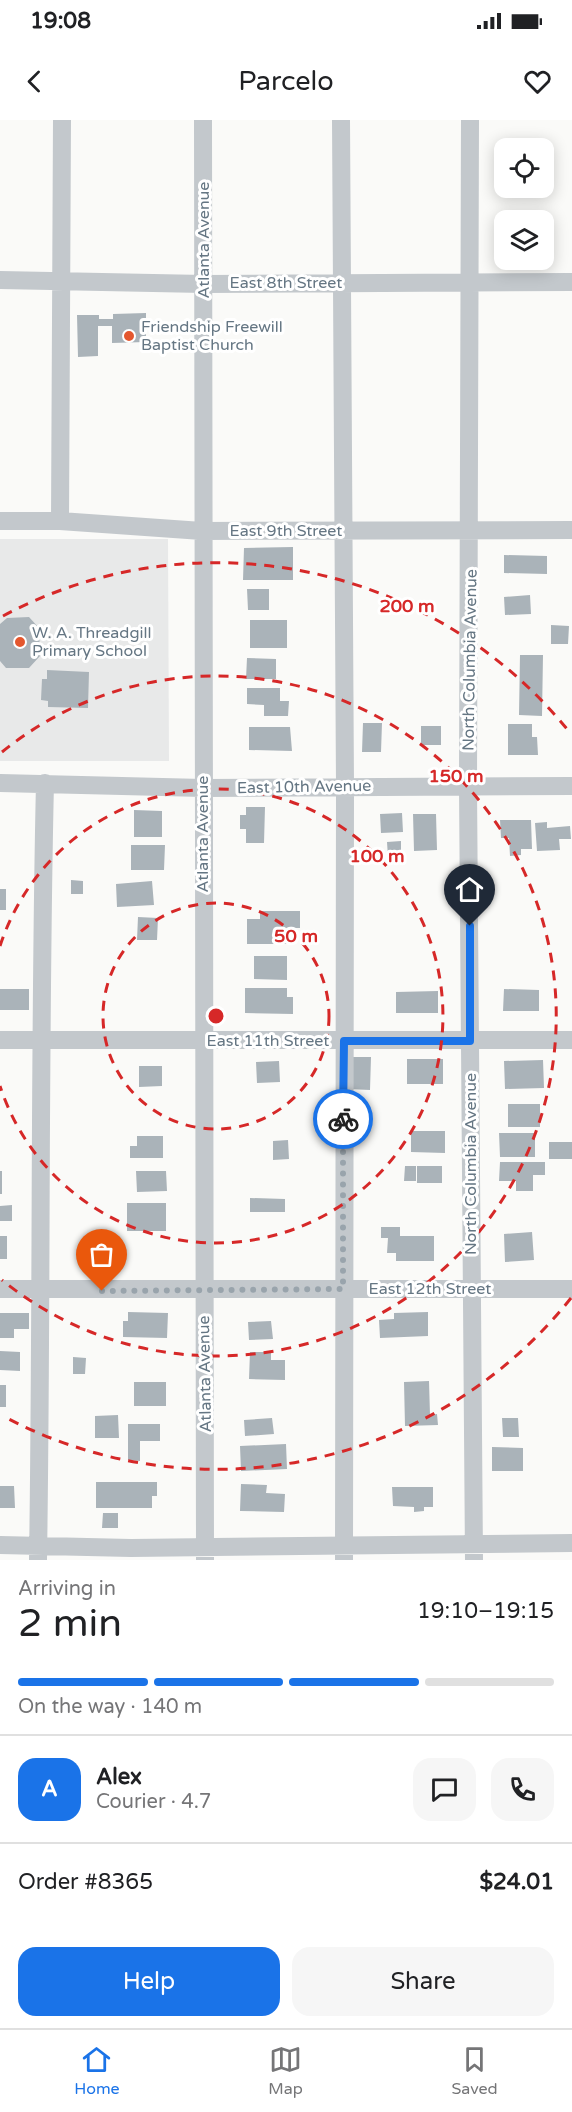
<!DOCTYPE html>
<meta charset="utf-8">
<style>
:root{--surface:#fff;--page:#f6f6f6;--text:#202124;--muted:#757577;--line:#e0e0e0;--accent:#1a73e8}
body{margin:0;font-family:"Varela Round",sans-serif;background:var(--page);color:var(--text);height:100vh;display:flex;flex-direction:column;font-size:22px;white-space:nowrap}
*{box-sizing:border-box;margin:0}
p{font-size:20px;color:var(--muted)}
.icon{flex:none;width:33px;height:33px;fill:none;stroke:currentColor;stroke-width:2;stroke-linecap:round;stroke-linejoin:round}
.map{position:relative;height:1440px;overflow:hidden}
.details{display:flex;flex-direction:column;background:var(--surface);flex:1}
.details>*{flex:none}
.tools{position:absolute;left:494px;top:18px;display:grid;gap:12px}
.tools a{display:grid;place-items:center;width:60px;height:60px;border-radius:12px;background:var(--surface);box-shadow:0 3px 15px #0003;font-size:30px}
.pin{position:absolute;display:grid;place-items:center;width:51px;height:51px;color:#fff;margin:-62px -26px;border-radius:50% 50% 50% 0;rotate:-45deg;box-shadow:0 0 6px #0007}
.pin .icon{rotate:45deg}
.courier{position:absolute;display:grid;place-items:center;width:60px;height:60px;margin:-30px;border:4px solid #1a73e8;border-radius:50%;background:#fff;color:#222;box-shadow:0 2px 8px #0007}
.headline em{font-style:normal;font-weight:600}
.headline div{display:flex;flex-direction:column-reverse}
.headline{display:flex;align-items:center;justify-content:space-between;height:102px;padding:0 18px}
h1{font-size:39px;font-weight:600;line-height:45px}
.bar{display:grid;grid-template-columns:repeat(4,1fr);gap:9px 6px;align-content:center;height:72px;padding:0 18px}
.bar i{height:8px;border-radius:4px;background:var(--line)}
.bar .on{background:var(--accent)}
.bar p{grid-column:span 4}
.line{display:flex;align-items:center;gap:15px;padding:0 18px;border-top:2px solid var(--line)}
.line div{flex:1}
.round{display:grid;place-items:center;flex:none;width:63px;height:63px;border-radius:18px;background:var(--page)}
.cta{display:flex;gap:12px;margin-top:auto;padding:12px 18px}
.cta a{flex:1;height:69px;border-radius:18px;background:var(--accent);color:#fff;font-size:24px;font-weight:600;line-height:69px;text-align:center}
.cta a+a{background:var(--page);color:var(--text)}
.status{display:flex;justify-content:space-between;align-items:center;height:42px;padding:0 30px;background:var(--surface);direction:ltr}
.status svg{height:16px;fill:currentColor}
header{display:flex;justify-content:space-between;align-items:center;height:78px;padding:0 18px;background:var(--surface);font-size:27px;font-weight:600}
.tabs{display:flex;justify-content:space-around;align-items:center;height:84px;border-top:2px solid var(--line);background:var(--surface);font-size:16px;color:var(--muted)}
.tabs a{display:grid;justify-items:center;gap:3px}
.tabs .on{color:var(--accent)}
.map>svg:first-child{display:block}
.built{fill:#e8e9e9}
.building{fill:#aab3b9}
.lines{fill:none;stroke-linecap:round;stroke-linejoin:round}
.minor{stroke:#c3c8cc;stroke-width:18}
.done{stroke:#99a4ac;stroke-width:6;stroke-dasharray:0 10.8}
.route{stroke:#1a73e8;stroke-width:8}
.ring{fill:none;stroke:#d62828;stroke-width:3;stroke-dasharray:10 8}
.poi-dot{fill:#e4572e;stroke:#fff;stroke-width:2}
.labels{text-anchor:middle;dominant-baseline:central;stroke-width:6;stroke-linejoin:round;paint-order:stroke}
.street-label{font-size:16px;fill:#657683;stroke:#fff}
.poi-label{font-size:16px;fill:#657683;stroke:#fff;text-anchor:start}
.centre{fill:#d62828;stroke:#fff;stroke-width:3}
.ring-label{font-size:18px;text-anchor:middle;font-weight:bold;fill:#d62828;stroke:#fff;stroke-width:6;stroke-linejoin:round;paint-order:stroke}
</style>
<div class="status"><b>19:08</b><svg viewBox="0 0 49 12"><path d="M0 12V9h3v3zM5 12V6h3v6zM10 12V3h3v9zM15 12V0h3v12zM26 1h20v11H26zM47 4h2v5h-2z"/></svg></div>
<header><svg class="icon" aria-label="back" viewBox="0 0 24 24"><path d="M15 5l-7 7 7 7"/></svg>Parcelo<svg class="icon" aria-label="heart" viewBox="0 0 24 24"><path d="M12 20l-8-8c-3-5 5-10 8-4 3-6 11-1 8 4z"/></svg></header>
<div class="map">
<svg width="572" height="1440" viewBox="0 0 572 1440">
<rect width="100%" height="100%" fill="#fafaf8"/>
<!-- built -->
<path class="built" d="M 0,419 L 168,419 L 169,641 L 0,641 Z"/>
<!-- building -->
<path class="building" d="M 146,193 L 146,201 L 151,200 L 151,209 L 146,209 L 146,222 L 112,223 L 112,206 L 98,206 L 98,236 L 78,237 L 77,195 L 99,195 L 99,199 L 113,199 L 113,194 Z
M 293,427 L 293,460 L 243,460 L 244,428 Z
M 504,435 L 547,436 L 547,454 L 504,453 Z
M 247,469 L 269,469 L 269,490 L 248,490 Z
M 530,475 L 531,494 L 505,495 L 504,477 Z
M 29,497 L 39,508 L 40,536 L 29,548 L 6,548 L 0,541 L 0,504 L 7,498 Z
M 250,500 L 287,500 L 287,528 L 250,528 Z
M 551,505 L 569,506 L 568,524 L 551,524 Z
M 520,535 L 543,535 L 542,596 L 519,595 Z
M 247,538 L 276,539 L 276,559 L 246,559 Z
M 47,550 L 89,552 L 88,588 L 48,587 L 48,581 L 41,580 L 42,559 L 47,559 Z
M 247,568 L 280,568 L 280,581 L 289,581 L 288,596 L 264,596 L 264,585 L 247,584 Z
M 363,603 L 382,603 L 381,632 L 362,632 Z
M 508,604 L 532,604 L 532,617 L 537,617 L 538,635 L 508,635 Z
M 421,606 L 441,606 L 441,625 L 421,625 Z
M 249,607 L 290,607 L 292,631 L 249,630 Z
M 246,687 L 265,687 L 264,723 L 246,723 L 246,709 L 240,709 L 240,695 L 246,695 Z
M 134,690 L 162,691 L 162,717 L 134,717 Z
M 402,693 L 403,712 L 381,713 L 380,694 Z
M 413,694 L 436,694 L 437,730 L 414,731 Z
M 500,700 L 531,700 L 532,729 L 521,729 L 521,735 L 510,736 L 509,718 L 501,718 Z
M 547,702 L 547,708 L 570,706 L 571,719 L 559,719 L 560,730 L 537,731 L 535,703 Z
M 401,721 L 401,737 L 388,737 L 387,722 Z
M 131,725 L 165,725 L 164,750 L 131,750 Z
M 71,760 L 83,761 L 83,774 L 71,774 Z
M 152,761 L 154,785 L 117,787 L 116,764 Z
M 0,769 L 6,769 L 6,790 L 0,790 Z
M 260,791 L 300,791 L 300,808 L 294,808 L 294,824 L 247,824 L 247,799 L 260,799 Z
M 138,797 L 158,798 L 157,820 L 137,820 Z
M 254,836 L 287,836 L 287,860 L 254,859 Z
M 245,868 L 287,868 L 287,877 L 293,877 L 293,894 L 245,893 Z
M 0,869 L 29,869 L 29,890 L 0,890 Z
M 504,869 L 539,870 L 539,891 L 503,891 Z
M 438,871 L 438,893 L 396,893 L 396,872 Z
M 348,937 L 371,937 L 370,970 L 348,969 Z
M 407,939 L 443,939 L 443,964 L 407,964 Z
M 543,940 L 544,968 L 505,969 L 504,941 Z
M 279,941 L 280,962 L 257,963 L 256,942 Z
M 139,946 L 162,946 L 162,966 L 139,967 Z
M 508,984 L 540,984 L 540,1007 L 508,1007 Z
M 411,1011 L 445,1011 L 445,1033 L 411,1032 Z
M 499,1013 L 535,1013 L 535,1037 L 500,1037 Z
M 137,1016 L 163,1016 L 163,1038 L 130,1038 L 130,1026 L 137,1026 Z
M 288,1020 L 289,1039 L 273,1040 L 273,1021 Z
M 549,1022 L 572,1022 L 572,1039 L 549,1039 Z
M 500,1042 L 545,1042 L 545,1055 L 533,1055 L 533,1071 L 516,1071 L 516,1061 L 499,1061 Z
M 405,1046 L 416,1046 L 416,1061 L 404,1061 Z
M 417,1046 L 442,1046 L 442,1063 L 417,1063 Z
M 0,1051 L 2,1051 L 2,1074 L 0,1074 Z
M 136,1051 L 166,1051 L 167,1071 L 137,1072 Z
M 250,1078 L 285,1079 L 285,1092 L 250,1092 Z
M 127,1083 L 166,1083 L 166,1111 L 127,1111 Z
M 12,1085 L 12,1101 L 0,1101 L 0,1086 Z
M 381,1107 L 400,1107 L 400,1116 L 434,1116 L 434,1141 L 396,1141 L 396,1133 L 387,1133 L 388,1118 L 381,1118 Z
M 532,1112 L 534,1140 L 505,1142 L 504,1114 Z
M 0,1116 L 7,1116 L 7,1139 L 0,1139 Z
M 128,1192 L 168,1193 L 167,1218 L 123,1217 L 123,1201 L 128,1201 Z
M 428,1192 L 428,1216 L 380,1218 L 379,1200 L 394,1199 L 394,1193 Z
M 0,1193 L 29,1193 L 29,1209 L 14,1209 L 14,1218 L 0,1218 Z
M 271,1201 L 273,1219 L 249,1220 L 248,1202 Z
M 0,1231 L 20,1232 L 20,1251 L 0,1250 Z
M 250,1232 L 271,1232 L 271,1240 L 285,1240 L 285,1260 L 249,1259 Z
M 73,1237 L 86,1238 L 85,1254 L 73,1254 Z
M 429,1261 L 430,1295 L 437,1294 L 438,1305 L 405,1306 L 404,1262 Z
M 134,1262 L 166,1262 L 166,1286 L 134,1286 Z
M 0,1265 L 6,1265 L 6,1287 L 0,1287 Z
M 118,1295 L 119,1318 L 95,1318 L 95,1296 Z
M 272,1298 L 274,1314 L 245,1316 L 244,1300 Z
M 502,1298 L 518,1298 L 519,1317 L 503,1317 Z
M 128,1304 L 160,1304 L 160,1321 L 140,1321 L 140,1341 L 128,1340 Z
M 286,1324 L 287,1349 L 241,1351 L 240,1326 Z
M 492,1327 L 523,1328 L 523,1351 L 492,1351 Z
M 96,1362 L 157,1362 L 157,1376 L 152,1376 L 152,1388 L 96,1388 Z
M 241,1364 L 267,1365 L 266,1373 L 285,1374 L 284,1392 L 240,1391 Z
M 0,1366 L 14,1366 L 15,1388 L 0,1388 Z
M 392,1367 L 433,1367 L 433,1387 L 424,1387 L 424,1391 L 414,1392 L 414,1387 L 393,1386 Z
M 103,1393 L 118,1393 L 118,1408 L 102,1408 Z"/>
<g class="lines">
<!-- minor -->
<path class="minor" d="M 203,0 L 205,1440
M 341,0 L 345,666 L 344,1440
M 470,0 L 468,667 L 474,1440
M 0,160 L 204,164 L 572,162
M 0,401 L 60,401 L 202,411 L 572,410
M 60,401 L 62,0
M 0,663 L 203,668 L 572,666
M 0,920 L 572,920
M 0,1169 L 572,1169
M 0,1425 L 131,1428 L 572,1423
M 38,1440 C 42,1181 39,922 45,663"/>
</g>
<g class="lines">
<!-- done -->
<path class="done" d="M 102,1171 L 343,1169 L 343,999"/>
<!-- route -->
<path class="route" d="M 343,999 L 344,921 L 470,921 L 470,806"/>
</g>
<!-- distance rings -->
<g class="ring">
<circle cx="216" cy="896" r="113"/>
<path d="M0 826A227 227 0 1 1 0 966"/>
<path d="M2 632A340 340 0 1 1 2 1160"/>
<path d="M571 1178A453 453 0 0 1 3 1296M3 496A453 453 0 0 1 571 614"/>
</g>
<!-- markers -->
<g class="poi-dot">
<circle cx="129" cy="216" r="6"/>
<circle cx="20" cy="522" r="6"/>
</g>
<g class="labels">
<!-- street labels -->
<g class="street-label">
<text transform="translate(204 120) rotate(-90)">Atlanta Avenue</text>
<text x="286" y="163">East 8th Street</text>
<text x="286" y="411">East 9th Street</text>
<text transform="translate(470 540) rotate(-89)">North Columbia Avenue</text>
<text transform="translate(304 667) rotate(-1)">East 10th Avenue</text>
<text transform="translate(203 714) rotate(-90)">Atlanta Avenue</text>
<text x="268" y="921">East 11th Street</text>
<text transform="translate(471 1044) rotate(-90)">North Columbia Avenue</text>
<text x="430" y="1169">East 12th Street</text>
<text transform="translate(205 1254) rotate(-91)">Atlanta Avenue</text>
</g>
<!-- poi labels -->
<g class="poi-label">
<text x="141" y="207">Friendship Freewill<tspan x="141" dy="18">Baptist Church</tspan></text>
<text x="32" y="513">W. A. Threadgill<tspan x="32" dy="18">Primary School</tspan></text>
</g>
</g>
<circle cx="216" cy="896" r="9" class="centre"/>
<g class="ring-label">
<text x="407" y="492">200 m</text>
<text x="456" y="662">150 m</text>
<text x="377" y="742">100 m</text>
<text x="296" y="822">50 m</text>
</g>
</svg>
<div class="tools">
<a><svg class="icon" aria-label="locate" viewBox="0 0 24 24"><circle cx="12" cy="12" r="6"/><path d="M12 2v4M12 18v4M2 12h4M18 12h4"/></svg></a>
<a><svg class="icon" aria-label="layers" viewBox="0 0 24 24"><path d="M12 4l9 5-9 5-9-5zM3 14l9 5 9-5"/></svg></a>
</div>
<div class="pin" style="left:102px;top:1171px;background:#ea580c"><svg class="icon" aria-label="bag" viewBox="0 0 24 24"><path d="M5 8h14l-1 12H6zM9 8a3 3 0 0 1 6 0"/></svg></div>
<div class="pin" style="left:470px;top:806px;background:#1f2937"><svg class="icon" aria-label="home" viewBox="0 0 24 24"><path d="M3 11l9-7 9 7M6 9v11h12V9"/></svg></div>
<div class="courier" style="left:343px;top:999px"><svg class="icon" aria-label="bike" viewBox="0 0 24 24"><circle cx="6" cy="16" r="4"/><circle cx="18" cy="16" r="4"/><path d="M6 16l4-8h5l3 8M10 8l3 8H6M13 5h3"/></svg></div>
</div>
<section class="details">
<div class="headline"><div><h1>2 min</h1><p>Arriving in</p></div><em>19:10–19:15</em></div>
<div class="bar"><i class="on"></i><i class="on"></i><i class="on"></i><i></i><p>On the way · 140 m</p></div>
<div class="line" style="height:108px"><b class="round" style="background:var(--accent);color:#fff">A</b><div><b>Alex</b><p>Courier · 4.7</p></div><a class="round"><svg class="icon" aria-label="chat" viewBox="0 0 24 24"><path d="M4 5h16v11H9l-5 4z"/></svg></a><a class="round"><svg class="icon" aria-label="phone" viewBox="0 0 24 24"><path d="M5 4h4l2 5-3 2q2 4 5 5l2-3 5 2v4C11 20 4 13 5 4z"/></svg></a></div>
<div class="line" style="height:78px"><div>Order #8365</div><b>$24.01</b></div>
<div class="cta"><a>Help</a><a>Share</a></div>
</section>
<nav class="tabs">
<a class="on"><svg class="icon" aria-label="home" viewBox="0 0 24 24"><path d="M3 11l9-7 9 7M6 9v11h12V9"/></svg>Home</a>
<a><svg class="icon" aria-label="map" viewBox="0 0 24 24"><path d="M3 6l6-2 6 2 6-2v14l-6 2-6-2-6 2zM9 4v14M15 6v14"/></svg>Map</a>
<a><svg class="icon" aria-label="saved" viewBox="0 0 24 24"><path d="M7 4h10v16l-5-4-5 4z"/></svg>Saved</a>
</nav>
